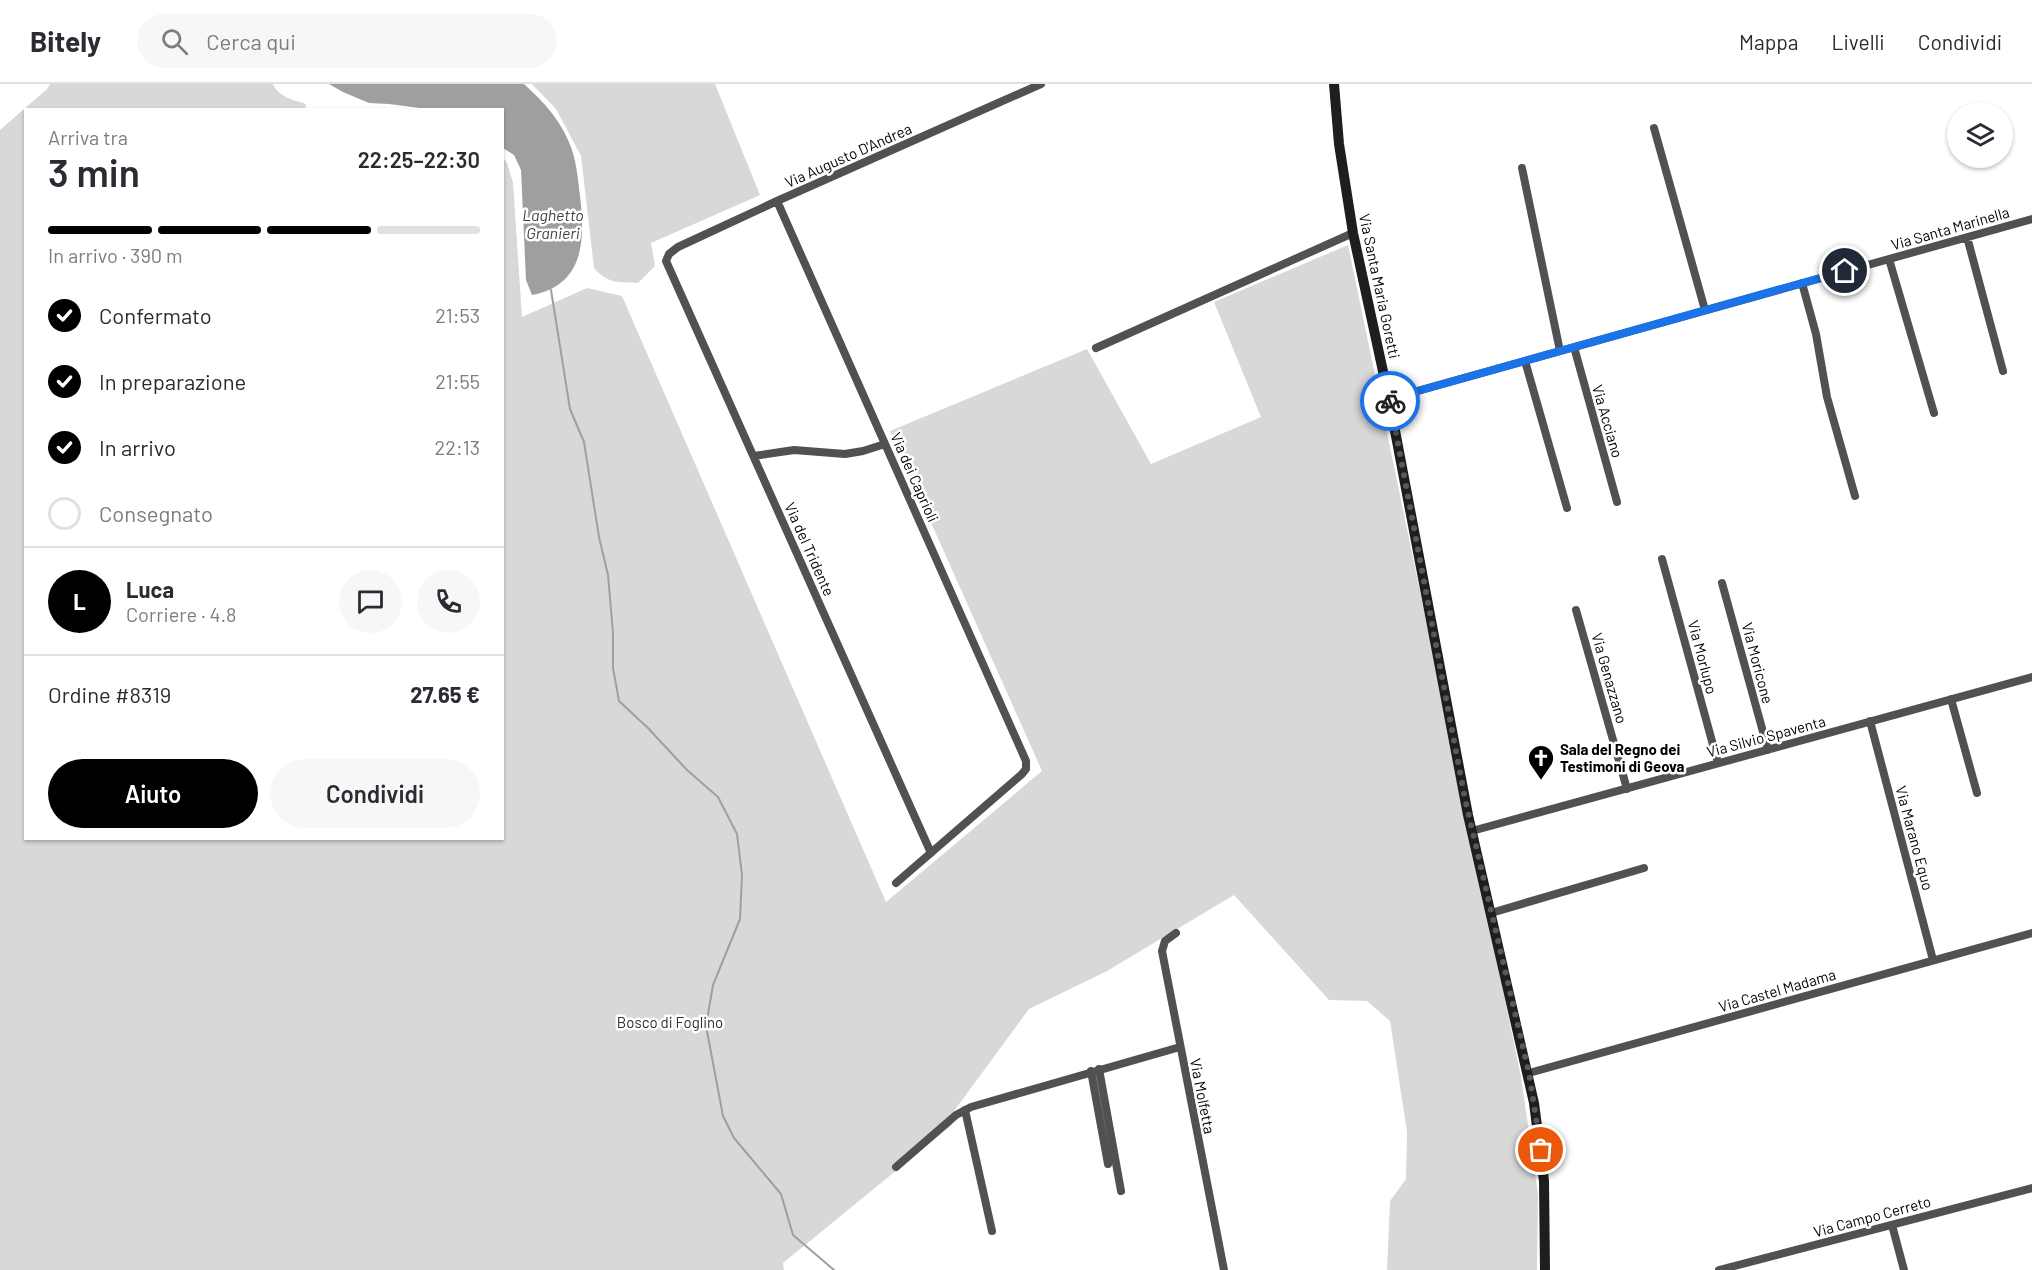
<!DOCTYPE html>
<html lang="it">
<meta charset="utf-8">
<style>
:root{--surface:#fff;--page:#f7f7f7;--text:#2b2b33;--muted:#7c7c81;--line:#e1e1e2;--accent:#000}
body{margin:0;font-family:Barlow,sans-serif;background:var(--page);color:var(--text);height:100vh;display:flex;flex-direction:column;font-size:22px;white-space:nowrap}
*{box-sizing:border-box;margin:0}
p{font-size:20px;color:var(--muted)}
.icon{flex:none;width:33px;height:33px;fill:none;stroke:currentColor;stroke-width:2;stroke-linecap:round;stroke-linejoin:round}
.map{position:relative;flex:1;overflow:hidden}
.drawer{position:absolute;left:24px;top:24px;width:480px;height:732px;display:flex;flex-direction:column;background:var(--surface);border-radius:0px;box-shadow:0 2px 4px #0004}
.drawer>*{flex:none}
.tools{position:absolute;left:1947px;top:18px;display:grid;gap:12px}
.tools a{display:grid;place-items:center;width:66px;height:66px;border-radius:50%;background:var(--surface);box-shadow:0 2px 4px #0004;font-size:30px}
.pin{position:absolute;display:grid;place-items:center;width:51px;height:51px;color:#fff;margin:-26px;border:3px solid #fff;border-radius:50%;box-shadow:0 2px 6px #0007}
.courier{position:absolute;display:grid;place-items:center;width:60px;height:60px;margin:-30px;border:4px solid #1a73e8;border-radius:50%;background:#fff;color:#222;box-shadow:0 2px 8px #0007}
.headline em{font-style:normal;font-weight:600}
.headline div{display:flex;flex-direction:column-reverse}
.headline{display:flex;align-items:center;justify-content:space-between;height:102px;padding:0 24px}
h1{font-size:39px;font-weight:600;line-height:45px}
.bar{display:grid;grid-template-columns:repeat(4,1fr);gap:9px 6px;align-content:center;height:72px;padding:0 24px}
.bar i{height:8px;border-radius:4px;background:var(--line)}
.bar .active{background:var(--accent)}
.bar p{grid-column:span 4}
.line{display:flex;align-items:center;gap:15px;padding:0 24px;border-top:2px solid var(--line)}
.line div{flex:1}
.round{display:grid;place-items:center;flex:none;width:63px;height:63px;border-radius:32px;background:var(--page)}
ol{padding:0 24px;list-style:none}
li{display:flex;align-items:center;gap:18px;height:66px}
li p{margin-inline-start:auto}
li .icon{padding:6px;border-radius:50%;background:var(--accent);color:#fff;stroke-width:4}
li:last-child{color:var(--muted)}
li i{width:33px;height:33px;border:3px solid var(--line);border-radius:50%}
.primary-button{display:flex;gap:12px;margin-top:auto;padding:12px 24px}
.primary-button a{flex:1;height:69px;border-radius:36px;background:var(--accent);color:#fff;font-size:24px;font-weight:600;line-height:69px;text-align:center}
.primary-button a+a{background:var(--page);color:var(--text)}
header{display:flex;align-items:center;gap:36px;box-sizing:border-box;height:84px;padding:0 30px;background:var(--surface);border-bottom:2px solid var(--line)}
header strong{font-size:28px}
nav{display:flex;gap:33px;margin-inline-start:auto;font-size:21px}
.search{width:420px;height:54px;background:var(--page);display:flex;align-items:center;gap:15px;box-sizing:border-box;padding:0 21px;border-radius:33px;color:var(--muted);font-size:22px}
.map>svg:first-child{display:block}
.green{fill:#d8d8d8}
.water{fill:#9f9f9f}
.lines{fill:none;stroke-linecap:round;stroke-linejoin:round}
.stream{stroke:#9f9f9f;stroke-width:2}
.street{stroke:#515151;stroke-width:8}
.secondary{stroke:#1e1e1e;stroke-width:10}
.done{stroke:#595959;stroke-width:6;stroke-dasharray:0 10.8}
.route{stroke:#1a73e8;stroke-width:8}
.labels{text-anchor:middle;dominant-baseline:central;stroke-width:5;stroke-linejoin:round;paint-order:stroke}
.street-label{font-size:15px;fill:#000;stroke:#fff}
.poi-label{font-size:15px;font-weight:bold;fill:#000;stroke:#fff;text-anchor:start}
.park-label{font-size:15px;fill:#2f2f2f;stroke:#fff}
.water-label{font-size:16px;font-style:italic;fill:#404040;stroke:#fff}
</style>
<header>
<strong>Bitely</strong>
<div class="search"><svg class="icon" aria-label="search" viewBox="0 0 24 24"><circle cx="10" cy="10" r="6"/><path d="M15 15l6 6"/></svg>Cerca qui</div>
<nav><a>Mappa</a><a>Livelli</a><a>Condividi</a></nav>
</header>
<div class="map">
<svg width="2032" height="1186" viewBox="0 0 2032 1186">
<rect width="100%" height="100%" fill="#fff"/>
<!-- green -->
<path class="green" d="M 50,0 L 273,0 C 278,13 294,16 306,20 L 305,26 L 26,26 L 26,754 L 502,754 L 503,74 L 507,79 L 513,99 L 522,233 L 587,204 L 622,212 L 886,818 L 1042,687 L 890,347 L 1087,265 L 1151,380 L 1261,333 L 1214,218 L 1348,161 L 1521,993 L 1538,1110 L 1537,1186 L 1387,1186 L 1390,1117 L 1406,1095 L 1407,1048 L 1390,937 L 1367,917 L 1329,916 L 1234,811 L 1107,887 L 1029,925 L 954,1027 L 952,1041 L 783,1179 L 784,1186 L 0,1186 L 0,46 L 47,5 Z
M 532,0 L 715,0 L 760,111 L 651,159 L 655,182 L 638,199 C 618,198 608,200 594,184 L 581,72 L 556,25 Z"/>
<!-- water -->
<path class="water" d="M 329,0 L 524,0 C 545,19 563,39 572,66 C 577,81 578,97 580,112 C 585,155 585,201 532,211 L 526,196 L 521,86 L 514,71 L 503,64 L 502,26 L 428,25 L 389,20 L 369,19 L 343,8 Z"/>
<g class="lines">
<!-- stream -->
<path class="stream" d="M 551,206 L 570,325 L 584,358 L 599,453 L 608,491 L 613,549 L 613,584 L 619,617 L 648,644 L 687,686 L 718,713 L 737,750 L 742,791 L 740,835 L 713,901 L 706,942 L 723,1032 L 734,1054 L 781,1110 L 793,1151 L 834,1186"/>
<!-- street -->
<path class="street" d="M 1654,44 L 1705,226
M 1522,84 L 1560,267
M 777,117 L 1026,677 L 1026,685 L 1022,690 L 896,799
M 1967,153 L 2003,287
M 1889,175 L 1934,329
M 1802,199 L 1816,250 L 1827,313 L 1855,412
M 1574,263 L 1617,418
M 1096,264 L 1353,149
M 1525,277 L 1567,424
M 1389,315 L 2032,135
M 754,372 L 794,366 L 845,370 L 863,367 L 885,360
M 1662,475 L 1718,679
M 1722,499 L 1768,666
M 1576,526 L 1627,705
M 1951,615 L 1977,709
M 1870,637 L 1933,876
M 1472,747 L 2032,593
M 931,769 L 666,177 L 669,170 L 678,163 L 777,117 L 1041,0
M 1491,829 L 1644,784
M 1176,849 L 1165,857 L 1162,867 L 1224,1186
M 1099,985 L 1121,1107
M 1091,987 L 1108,1080
M 1529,989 L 2032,849
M 965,1026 L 992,1147
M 896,1083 L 956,1031 L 971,1023 L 1180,963
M 1892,1141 L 1904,1186
M 1719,1186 L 2032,1104"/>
<!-- secondary -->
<path class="secondary" d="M 1334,0 L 1339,60 L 1353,149 L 1389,315 L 1468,731 L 1534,1019 L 1544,1097 L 1545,1186"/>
</g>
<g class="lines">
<!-- done -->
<path class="done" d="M 1390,317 L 1465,715 L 1529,989 L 1541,1066"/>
<!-- route -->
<path class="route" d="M 1390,317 L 1389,315 L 1845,187"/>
</g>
<!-- icons -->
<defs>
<g id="church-pin" transform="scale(1.35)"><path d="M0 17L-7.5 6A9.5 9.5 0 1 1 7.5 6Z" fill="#000" stroke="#fff"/><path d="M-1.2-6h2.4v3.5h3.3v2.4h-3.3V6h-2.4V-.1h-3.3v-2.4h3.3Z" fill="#fff"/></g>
</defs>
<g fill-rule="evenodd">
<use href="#church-pin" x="1541" y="674"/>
</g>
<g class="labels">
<!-- street labels -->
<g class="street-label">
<text transform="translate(848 71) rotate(-24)">Via Augusto D'Andrea</text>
<text transform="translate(1950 144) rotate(-16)">Via Santa Marinella</text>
<text transform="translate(1380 202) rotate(78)">Via Santa Maria Goretti</text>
<text transform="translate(1608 337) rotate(74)">Via Acciano</text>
<text transform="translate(915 393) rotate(66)">Via dei Caprioli</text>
<text transform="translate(810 465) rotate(66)">Via del Tridente</text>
<text transform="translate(1703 573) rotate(75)">Via Morlupo</text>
<text transform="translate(1758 579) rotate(75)">Via Moricone</text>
<text transform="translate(1610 594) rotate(74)">Via Genazzano</text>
<text transform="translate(1766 652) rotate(-15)">Via Silvio Spaventa</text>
<text transform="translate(1915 754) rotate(75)">Via Marano Equo</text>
<text transform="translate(1777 906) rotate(-16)">Via Castel Madama</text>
<text transform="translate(1203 1012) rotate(79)">Via Molfetta</text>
<text transform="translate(1872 1132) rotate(-15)">Via Campo Cerreto</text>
</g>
<!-- poi labels -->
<g class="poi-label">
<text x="1560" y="665">Sala del Regno dei<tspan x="1560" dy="17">Testimoni di Geova</tspan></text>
</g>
<!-- park labels -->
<g class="park-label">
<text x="670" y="938">Bosco di Foglino</text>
</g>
<!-- water labels -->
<g class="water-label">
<text x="553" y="130">Laghetto<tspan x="553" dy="18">Granieri</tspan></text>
</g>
</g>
</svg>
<div class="tools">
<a><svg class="icon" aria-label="layers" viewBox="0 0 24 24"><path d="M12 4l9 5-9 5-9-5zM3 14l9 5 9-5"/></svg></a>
</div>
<div class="pin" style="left:1541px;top:1066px;background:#ea580c"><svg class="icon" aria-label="bag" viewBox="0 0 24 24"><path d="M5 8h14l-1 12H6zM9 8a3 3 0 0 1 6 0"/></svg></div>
<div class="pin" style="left:1845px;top:187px;background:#1f2937"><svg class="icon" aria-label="home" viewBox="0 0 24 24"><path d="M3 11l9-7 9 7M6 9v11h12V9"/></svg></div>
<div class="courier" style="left:1390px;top:317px"><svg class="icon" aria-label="bike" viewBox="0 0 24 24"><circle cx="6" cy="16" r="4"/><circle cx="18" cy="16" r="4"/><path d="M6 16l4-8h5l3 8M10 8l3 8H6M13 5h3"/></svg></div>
<section class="drawer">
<div class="headline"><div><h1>3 min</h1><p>Arriva tra</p></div><em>22:25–22:30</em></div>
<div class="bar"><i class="active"></i><i class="active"></i><i class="active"></i><i></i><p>In arrivo · 390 m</p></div>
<ol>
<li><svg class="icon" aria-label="check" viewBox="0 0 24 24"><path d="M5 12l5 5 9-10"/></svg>Confermato<p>21:53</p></li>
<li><svg class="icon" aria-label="check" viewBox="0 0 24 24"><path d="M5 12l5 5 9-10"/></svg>In preparazione<p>21:55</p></li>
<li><svg class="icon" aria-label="check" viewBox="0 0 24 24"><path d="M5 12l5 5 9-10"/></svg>In arrivo<p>22:13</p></li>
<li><i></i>Consegnato</li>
</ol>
<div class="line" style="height:108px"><b class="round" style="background:var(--accent);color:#fff">L</b><div><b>Luca</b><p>Corriere · 4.8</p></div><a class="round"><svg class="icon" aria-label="chat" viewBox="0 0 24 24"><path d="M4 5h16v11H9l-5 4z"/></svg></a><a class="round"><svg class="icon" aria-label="phone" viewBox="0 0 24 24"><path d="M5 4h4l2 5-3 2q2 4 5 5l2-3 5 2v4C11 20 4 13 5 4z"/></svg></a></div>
<div class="line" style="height:78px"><div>Ordine #8319</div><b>27.65 €</b></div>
<div class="primary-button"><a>Aiuto</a><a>Condividi</a></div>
</section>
</div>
